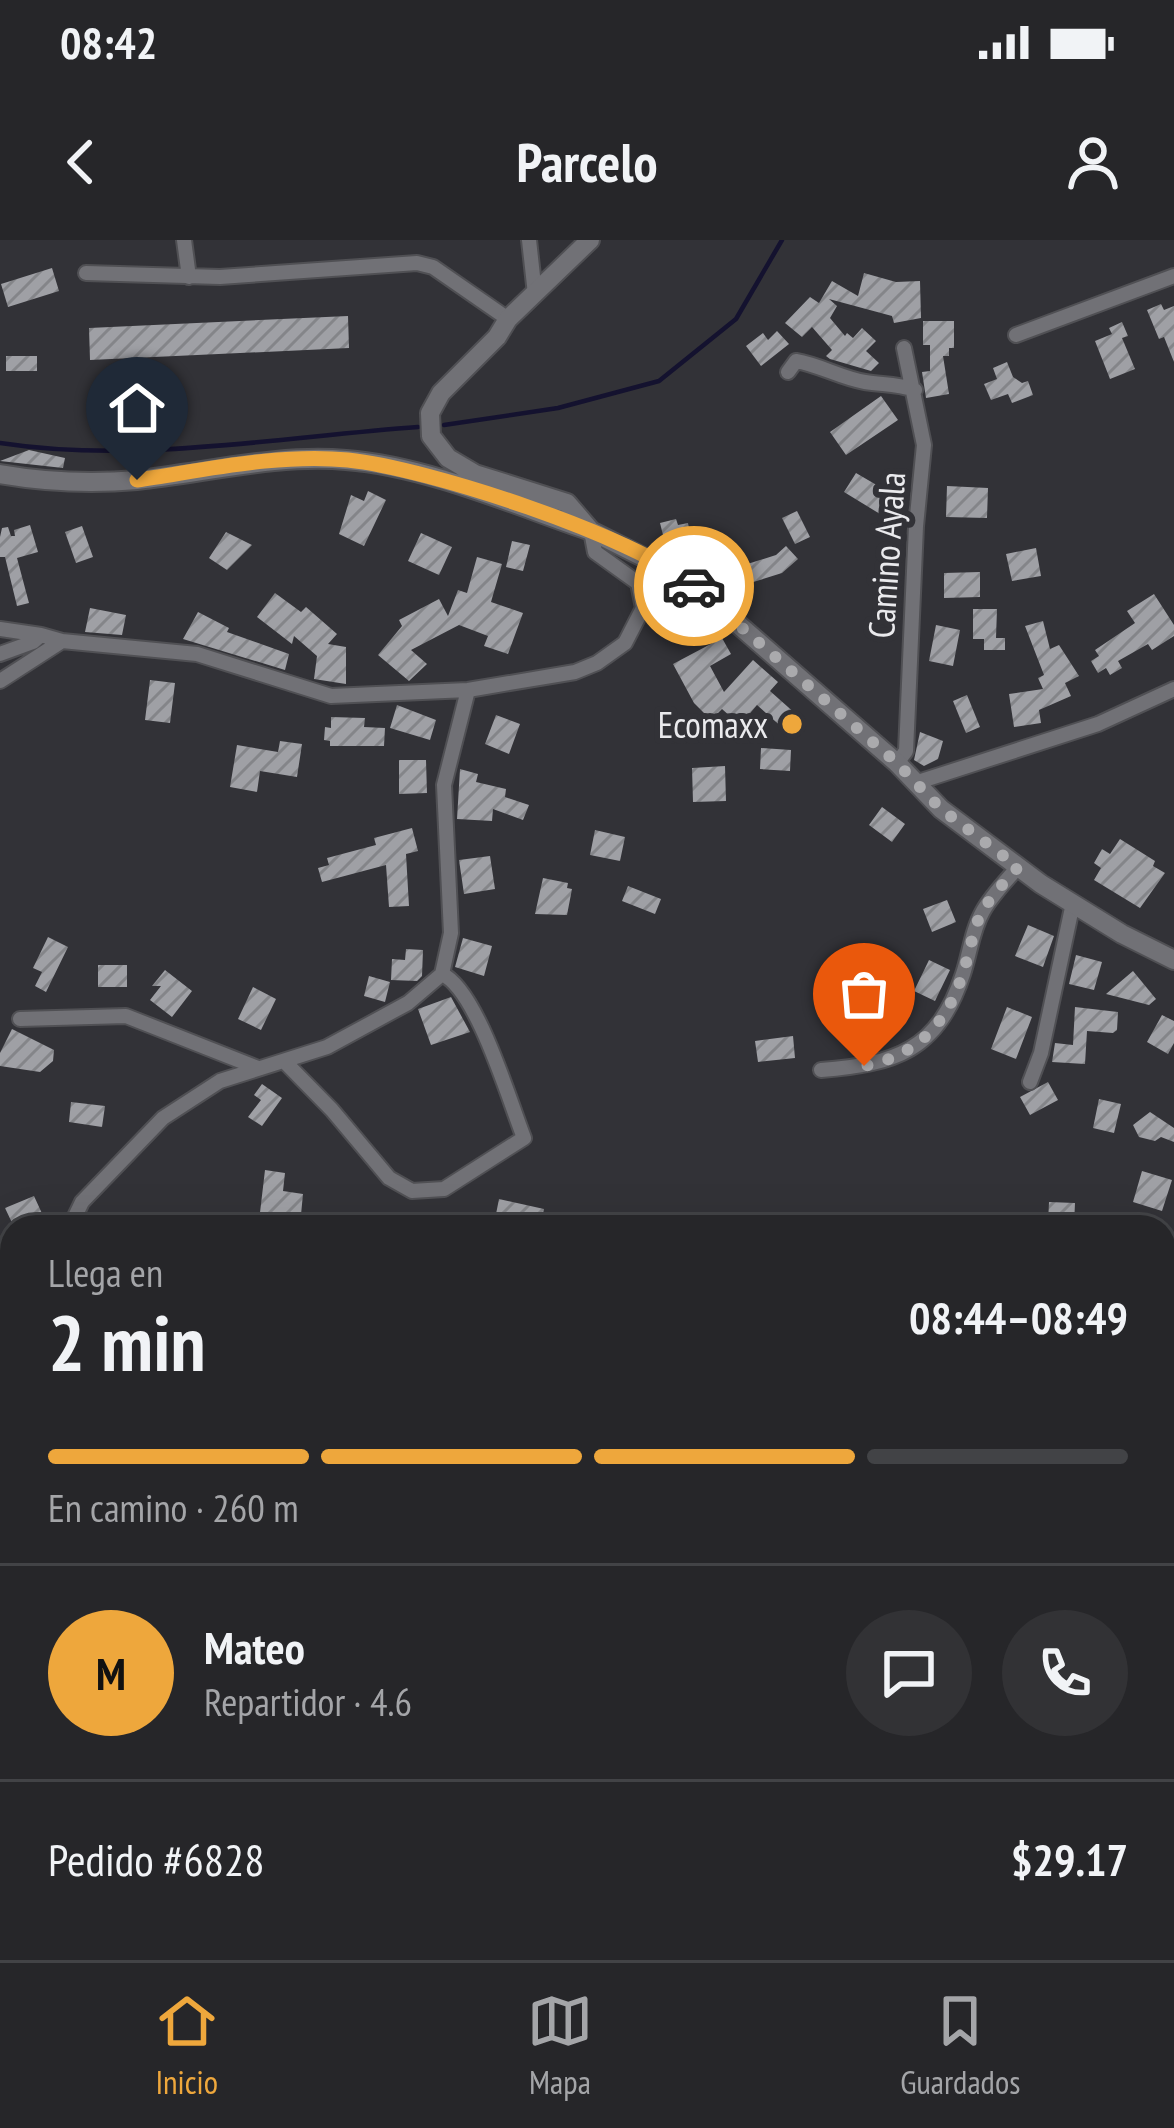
<!DOCTYPE html>
<html lang="es">
<meta charset="utf-8">
<style>
:root{--surface:#262629;--page:#323235;--text:#f1f3f6;--muted:#a4a5a8;--line:#424346;--accent:#eea73c}
body{margin:0;font-family:"PT Sans Narrow",sans-serif;background:var(--page);color:var(--text);height:100vh;display:flex;flex-direction:column;font-size:45px;white-space:nowrap}
*{box-sizing:border-box;margin:0}
p{font-size:39px;color:var(--muted)}
.icon{flex:none;width:66px;height:66px;fill:none;stroke:currentColor;stroke-width:2;stroke-linecap:round;stroke-linejoin:round}
.map{position:relative;flex:1;overflow:hidden}
.side{position:absolute;left:0px;top:975px;width:1176px;height:747px;display:flex;flex-direction:column;background:var(--surface);border-radius:36px 36px 0 0;box-shadow:0 12px 48px #0002,0 0 0 3px var(--line)}
.side>*{flex:none}
.pin{position:absolute;display:grid;place-items:center;width:102px;height:102px;color:#fff;margin:-123px -51px;border-radius:50% 50% 50% 0;rotate:-45deg;box-shadow:0 0 12px #0007}
.pin .icon{rotate:45deg}
.courier{position:absolute;display:grid;place-items:center;width:120px;height:120px;margin:-60px;border:9px solid #eea73c;border-radius:50%;background:#fff;color:#222;box-shadow:0 3px 15px #0007}
.summary em{font-style:normal;font-weight:700}
.summary div{display:flex;flex-direction:column-reverse}
.summary{display:flex;align-items:center;justify-content:space-between;height:204px;padding:0 48px}
h1{font-size:78px;font-weight:700;line-height:90px}
.bar{display:grid;grid-template-columns:repeat(4,1fr);gap:18px 12px;align-content:center;height:144px;padding:0 48px}
.bar i{height:15px;border-radius:9px;background:var(--line)}
.bar .selected{background:var(--accent)}
.bar p{grid-column:span 4}
.line{display:flex;align-items:center;gap:30px;padding:0 48px;border-top:3px solid var(--line)}
.line div{flex:1}
.round{display:grid;place-items:center;flex:none;width:126px;height:126px;border-radius:63px;background:var(--page)}
.status{display:flex;justify-content:space-between;align-items:center;height:84px;padding:0 60px;background:var(--surface);direction:ltr}
.status svg{height:33px;fill:currentColor}
header{display:flex;justify-content:space-between;align-items:center;height:156px;padding:0 48px;background:var(--surface);font-size:54px;font-weight:700}
.dock{display:flex;justify-content:space-around;align-items:center;height:168px;border-top:3px solid var(--line);background:var(--surface);font-size:33px;color:var(--muted)}
.dock a{display:grid;justify-items:center;gap:6px}
.dock .selected{color:var(--accent)}
.map>svg:first-child{display:block}
.lines{fill:none;stroke-linecap:round;stroke-linejoin:round}
.stream{stroke:#14122f;stroke-width:4.5}
.building{fill:url(#building-hatch)}
.street-casing{stroke:#505054;stroke-width:18}
.secondary-casing{stroke:#505054;stroke-width:22}
.street{stroke:#717176;stroke-width:14}
.secondary{stroke:#717176;stroke-width:18}
.done{stroke:#aaaaad;stroke-width:12;stroke-dasharray:0 21.6}
.route{stroke:#eea73c;stroke-width:15}
.poi-dot{fill:#eea73c;stroke:#323237;stroke-width:4.5}
.labels{text-anchor:middle;dominant-baseline:central;stroke-width:12;stroke-linejoin:round;paint-order:stroke}
.street-label{font-size:36px;fill:#eaeaed;stroke:#323237}
.poi-label{font-size:36px;fill:#eaeaed;stroke:#323237;text-anchor:end}
</style>
<div class="status"><b>08:42</b><svg viewBox="0 0 49 12"><path d="M0 12V9h3v3zM5 12V6h3v6zM10 12V3h3v9zM15 12V0h3v12zM26 1h20v11H26zM47 4h2v5h-2z"/></svg></div>
<header><svg class="icon" aria-label="back" viewBox="0 0 24 24"><path d="M15 5l-7 7 7 7"/></svg>Parcelo<svg class="icon" aria-label="person" viewBox="0 0 24 24"><circle cx="12" cy="8" r="4"/><path d="M4 21q1-7 8-7t8 7"/></svg></header>
<div class="map">
<svg width="1174" height="1720" viewBox="0 0 1174 1720">
<defs>
<pattern id="building-hatch" width="6" height="6" patternUnits="userSpaceOnUse" patternTransform="scale(3)"><rect width="6" height="6" fill="#9fa0a5"/><path d="M-1 1l2-2M0 6l6-6M5 7l2-2" fill="none" stroke="#848589"/></pattern>
</defs>
<rect width="100%" height="100%" fill="#323237"/>
<g class="lines">
<!-- stream -->
<path class="stream" d="M 444,185 L 558,168 L 659,141 L 736,79 L 782,0
M 0,203 C 137,224 280,197 418,187"/>
</g>
<!-- building -->
<path class="building" d="M 52,28 L 59,51 L 8,67 L 1,44 Z
M 864,33 L 896,42 L 920,41 L 921,78 L 894,83 L 892,76 L 829,59 L 837,66 L 830,78 L 845,96 L 847,93 L 853,98 L 862,88 L 876,101 L 866,111 L 879,123 L 871,131 L 830,119 L 826,116 L 832,110 L 812,87 L 802,97 L 785,83 L 810,57 L 819,63 L 832,41 L 858,56 Z
M 1161,64 L 1164,70 L 1174,66 L 1174,122 L 1164,97 L 1159,99 L 1147,70 Z
M 348,76 L 349,108 L 90,120 L 89,88 Z
M 923,81 L 954,81 L 954,108 L 949,108 L 949,116 L 943,116 L 949,154 L 926,158 L 922,132 L 930,131 L 930,105 L 923,105 Z
M 1122,82 L 1128,96 L 1122,98 L 1135,129 L 1110,139 L 1095,101 L 1112,94 L 1109,88 Z
M 777,91 L 789,104 L 761,126 L 746,106 L 763,93 L 768,100 Z
M 6,116 L 37,116 L 37,131 L 6,131 Z
M 1007,122 L 1013,137 L 1022,143 L 1028,141 L 1033,155 L 1012,163 L 1008,154 L 991,160 L 984,144 L 997,139 L 993,128 Z
M 881,156 L 898,180 L 846,215 L 830,192 Z
M 29,210 L 65,218 L 63,228 L 0,221 Z
M 856,233 L 892,254 L 880,274 L 844,252 Z
M 947,246 L 988,248 L 987,278 L 946,277 Z
M 368,251 L 386,260 L 364,306 L 339,294 L 351,255 L 364,261 Z
M 797,271 L 810,297 L 795,304 L 782,278 Z
M 676,279 L 678,285 L 688,283 L 691,299 L 669,304 L 668,298 L 664,299 L 660,283 Z
M 30,285 L 38,312 L 17,318 L 29,363 L 17,366 L 5,317 L 0,317 L 0,297 L 2,288 L 8,287 L 11,296 L 15,296 L 14,290 Z
M 82,286 L 93,317 L 76,323 L 65,292 Z
M 226,292 L 252,305 L 227,330 L 209,318 Z
M 421,293 L 452,307 L 439,335 L 408,321 Z
M 512,301 L 530,305 L 523,331 L 506,327 Z
M 786,306 L 798,319 L 782,333 L 747,344 L 741,326 L 776,315 Z
M 1036,308 L 1041,336 L 1012,341 L 1006,314 Z
M 477,317 L 502,324 L 491,362 L 523,373 L 508,414 L 484,406 L 488,396 L 459,385 L 411,410 L 427,424 L 409,441 L 378,415 L 402,386 L 399,380 L 439,359 L 448,376 L 458,350 L 467,353 Z
M 980,332 L 980,357 L 944,358 L 944,333 Z
M 275,353 L 301,372 L 306,367 L 337,394 L 328,404 L 346,407 L 346,444 L 314,439 L 317,416 L 294,396 L 292,404 L 257,377 Z
M 1154,354 L 1174,385 L 1174,396 L 1152,410 L 1148,404 L 1118,421 L 1122,428 L 1110,435 L 1106,428 L 1098,433 L 1091,421 L 1099,416 L 1095,410 L 1135,383 L 1127,371 Z
M 90,368 L 126,375 L 122,395 L 85,392 Z
M 973,369 L 997,369 L 996,398 L 1005,398 L 1005,410 L 984,410 L 984,399 L 973,399 Z
M 198,372 L 229,388 L 227,392 L 289,414 L 285,430 L 183,399 Z
M 1043,381 L 1050,409 L 1059,405 L 1079,436 L 1065,443 L 1071,456 L 1039,470 L 1041,483 L 1014,487 L 1009,454 L 1043,449 L 1038,438 L 1044,435 L 1025,386 Z
M 936,385 L 960,390 L 953,426 L 929,421 Z
M 722,398 L 731,414 L 710,426 L 724,452 L 753,420 L 778,442 L 770,451 L 806,483 L 793,497 L 757,465 L 740,485 L 722,469 L 711,480 L 694,463 L 673,424 Z
M 150,440 L 175,443 L 170,483 L 145,480 Z
M 967,455 L 980,487 L 966,493 L 953,461 Z
M 397,465 L 436,480 L 430,500 L 390,488 Z
M 496,475 L 520,484 L 509,514 L 485,504 Z
M 331,477 L 365,478 L 364,487 L 385,488 L 384,506 L 330,506 L 330,501 L 324,500 L 325,487 L 331,488 Z
M 920,492 L 943,501 L 938,519 L 924,526 L 914,520 Z
M 280,501 L 302,504 L 297,537 L 260,531 L 257,552 L 230,547 L 237,505 L 278,512 Z
M 761,508 L 791,510 L 790,531 L 760,529 Z
M 399,520 L 426,520 L 427,553 L 399,554 Z
M 725,526 L 726,561 L 693,562 L 692,528 Z
M 460,529 L 478,534 L 476,542 L 506,549 L 505,557 L 529,565 L 523,580 L 493,569 L 492,581 L 457,579 Z
M 882,567 L 905,584 L 892,602 L 869,585 Z
M 412,588 L 418,611 L 406,614 L 409,666 L 389,667 L 386,625 L 322,642 L 318,628 L 329,625 L 327,618 L 376,605 L 374,598 Z
M 595,590 L 625,597 L 620,621 L 590,615 Z
M 1120,599 L 1155,621 L 1153,626 L 1165,633 L 1140,668 L 1094,640 L 1101,628 L 1094,623 L 1102,609 L 1110,614 Z
M 490,616 L 495,649 L 464,654 L 459,620 Z
M 543,638 L 568,643 L 567,648 L 572,649 L 567,675 L 535,674 Z
M 628,646 L 661,659 L 655,674 L 622,661 Z
M 947,660 L 956,682 L 932,692 L 923,669 Z
M 1028,685 L 1054,696 L 1043,727 L 1015,716 Z
M 48,697 L 68,707 L 46,752 L 35,746 L 42,732 L 33,728 Z
M 463,698 L 492,706 L 484,736 L 455,727 Z
M 406,709 L 423,710 L 422,736 L 417,741 L 391,740 L 392,719 L 405,720 Z
M 1076,715 L 1102,722 L 1094,750 L 1069,744 Z
M 929,720 L 950,730 L 935,761 L 914,751 Z
M 98,725 L 127,725 L 127,747 L 98,747 Z
M 165,730 L 192,751 L 172,777 L 150,760 L 161,746 L 152,746 Z
M 1133,731 L 1156,759 L 1149,765 L 1106,754 Z
M 369,736 L 390,742 L 385,762 L 364,756 Z
M 253,747 L 276,759 L 261,790 L 238,779 Z
M 451,757 L 470,792 L 431,805 L 418,769 Z
M 1007,767 L 1032,777 L 1016,819 L 991,809 Z
M 1075,767 L 1118,772 L 1117,790 L 1113,793 L 1087,791 L 1085,824 L 1052,822 L 1055,803 L 1073,805 Z
M 875,774 L 877,798 L 844,801 L 841,777 Z
M 1162,775 L 1174,781 L 1174,803 L 1168,814 L 1147,802 Z
M 12,789 L 54,810 L 53,821 L 40,832 L 0,826 L 0,813 Z
M 793,796 L 795,818 L 758,822 L 755,801 Z
M 1048,842 L 1058,860 L 1030,875 L 1020,857 Z
M 262,844 L 282,858 L 262,886 L 248,877 L 261,860 L 254,855 Z
M 1099,859 L 1121,864 L 1114,893 L 1093,888 Z
M 71,862 L 105,866 L 102,887 L 69,882 Z
M 1150,872 L 1174,888 L 1174,902 L 1161,897 L 1155,901 L 1139,897 L 1133,885 Z
M 265,930 L 285,933 L 283,951 L 303,954 L 300,985 L 259,981 Z
M 1142,931 L 1172,940 L 1162,971 L 1133,962 Z
M 34,956 L 45,980 L 28,987 L 14,987 L 5,968 Z
M 499,959 L 544,969 L 540,987 L 495,979 Z
M 1049,962 L 1075,963 L 1074,985 L 1048,983 Z"/>
<g class="lines">
<!-- street casing -->
<g class="street-casing">
<path id="street" d="M 184,0 L 189,37
M 529,0 L 535,54
M 86,33 L 220,37 L 417,23 L 433,27 L 508,79
M 1016,95 L 1174,36
M 788,132 L 796,121 C 820,125 841,138 865,142 C 883,145 896,143 915,150
M 0,389 L 41,395
M 0,414 L 33,402 L 41,395 L 62,401 L 197,414 L 331,456 L 468,450 L 575,432 L 597,423 L 625,403 L 643,368 L 638,343 L 595,312 L 591,291
M 0,441 L 62,401
M 897,523 L 906,511 L 916,286 L 924,205 L 904,108
M 915,543 L 1098,484 L 1174,449
M 20,779 L 126,776 L 258,828
M 284,821 L 332,870 L 389,938 L 412,951 L 444,949 L 524,898 C 509,860 477,750 442,734
M 821,830 C 895,824 938,811 963,734 C 970,713 972,690 983,671 C 992,655 1006,641 1018,627
M 1030,842 L 1041,813 L 1073,663
M 70,987 L 82,962 L 163,878 L 220,841 L 327,807 L 408,763 L 442,734 L 451,693 L 444,545 L 468,450
M 0,1130 L 12,1106
M 1164,1592 L 1174,1589
M 1164,1631 L 1174,1664"/>
</g>
<!-- secondary casing -->
<g class="secondary-casing">
<path id="secondary" d="M 590,0 L 508,79 L 497,97 L 441,153 L 430,173 L 431,196 L 448,218 L 475,234 L 567,263 L 591,291 L 685,338 L 897,523 L 941,569 L 1041,644 L 1122,694 L 1174,720
M 0,234 C 46,242 90,244 137,240 C 205,233 276,214 346,220 C 426,226 515,265 591,291
M 1164,1214 L 1174,1215
M 387,1720 L 390,1710"/>
</g>
<!-- street -->
<use href="#street" class="street"/>
<!-- secondary -->
<use href="#secondary" class="secondary"/>
</g>
<g class="lines">
<!-- done -->
<path class="done" d="M 694,346 L 897,523 L 941,569 L 1018,627 C 1006,641 991,656 982,672 C 973,688 971,708 965,726 C 950,780 920,815 864,826"/>
<!-- route -->
<path class="route" d="M 137,240 C 205,230 280,213 348,220 C 427,228 635,296 694,346"/>
</g>
<!-- markers -->
<circle class="poi-dot" cx="792" cy="484" r="12"/>
<g class="labels">
<!-- street labels -->
<g class="street-label">
<text transform="translate(886 315) rotate(-86)">Camino Ayala</text>
</g>
<!-- poi labels -->
<g class="poi-label">
<text x="768" y="484">Ecomaxx</text>
</g>
</g>
</svg>
<div class="pin" style="left:864px;top:826px;background:#ea580c"><svg class="icon" aria-label="bag" viewBox="0 0 24 24"><path d="M5 8h14l-1 12H6zM9 8a3 3 0 0 1 6 0"/></svg></div>
<div class="pin" style="left:137px;top:240px;background:#1f2937"><svg class="icon" aria-label="home" viewBox="0 0 24 24"><path d="M3 11l9-7 9 7M6 9v11h12V9"/></svg></div>
<div class="courier" style="left:694px;top:346px"><svg class="icon" aria-label="car" viewBox="0 0 24 24"><path d="M5 17H2v-5l4-1 3-4h7l3 4 3 1v5h-3M9 17h6M6 11h13"/><circle cx="7" cy="17" r="2"/><circle cx="17" cy="17" r="2"/></svg></div>
<section class="side">
<div class="summary"><div><h1>2 min</h1><p>Llega en</p></div><em>08:44–08:49</em></div>
<div class="bar"><i class="selected"></i><i class="selected"></i><i class="selected"></i><i></i><p>En camino · 260 m</p></div>
<div class="line" style="height:216px"><b class="round" style="background:var(--accent);color:#111">M</b><div><b>Mateo</b><p>Repartidor · 4.6</p></div><a class="round"><svg class="icon" aria-label="chat" viewBox="0 0 24 24"><path d="M4 5h16v11H9l-5 4z"/></svg></a><a class="round"><svg class="icon" aria-label="phone" viewBox="0 0 24 24"><path d="M5 4h4l2 5-3 2q2 4 5 5l2-3 5 2v4C11 20 4 13 5 4z"/></svg></a></div>
<div class="line" style="height:156px"><div>Pedido #6828</div><b>$29.17</b></div>
</section>
</div>
<nav class="dock">
<a class="selected"><svg class="icon" aria-label="home" viewBox="0 0 24 24"><path d="M3 11l9-7 9 7M6 9v11h12V9"/></svg>Inicio</a>
<a><svg class="icon" aria-label="map" viewBox="0 0 24 24"><path d="M3 6l6-2 6 2 6-2v14l-6 2-6-2-6 2zM9 4v14M15 6v14"/></svg>Mapa</a>
<a><svg class="icon" aria-label="saved" viewBox="0 0 24 24"><path d="M7 4h10v16l-5-4-5 4z"/></svg>Guardados</a>
</nav>
